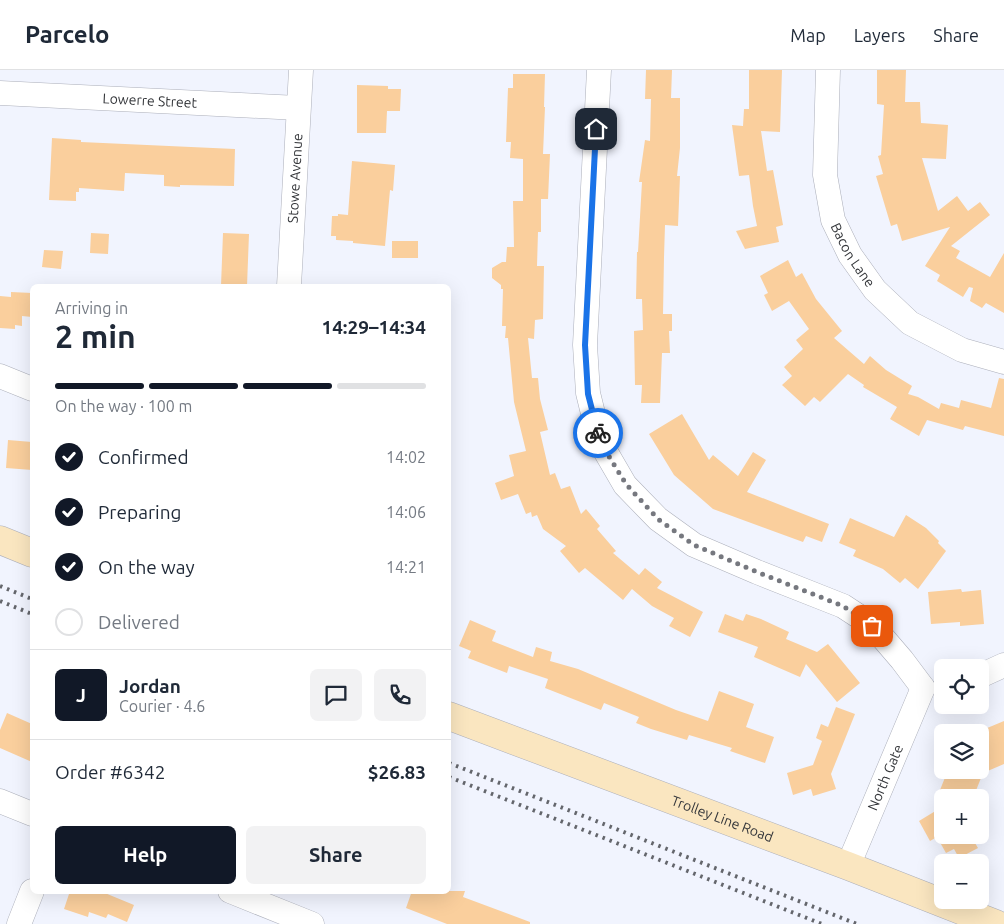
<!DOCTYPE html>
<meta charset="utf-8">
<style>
:root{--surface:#fff;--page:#f2f2f3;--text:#1f2937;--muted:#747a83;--line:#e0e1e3;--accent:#111827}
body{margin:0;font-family:Ubuntu,sans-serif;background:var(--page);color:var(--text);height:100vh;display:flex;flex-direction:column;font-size:19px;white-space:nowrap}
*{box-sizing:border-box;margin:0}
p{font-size:16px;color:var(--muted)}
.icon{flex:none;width:28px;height:28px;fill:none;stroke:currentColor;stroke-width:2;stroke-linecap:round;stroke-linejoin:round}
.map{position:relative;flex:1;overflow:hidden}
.panel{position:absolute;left:30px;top:214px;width:421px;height:610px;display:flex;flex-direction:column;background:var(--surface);border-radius:8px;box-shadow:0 5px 20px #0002}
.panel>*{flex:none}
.tools{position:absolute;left:934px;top:589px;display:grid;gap:10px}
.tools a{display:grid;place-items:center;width:55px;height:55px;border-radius:8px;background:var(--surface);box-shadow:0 5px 20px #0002;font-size:25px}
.pin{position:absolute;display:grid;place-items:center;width:42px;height:42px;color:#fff;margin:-21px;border-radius:10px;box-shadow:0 2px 8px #0006}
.courier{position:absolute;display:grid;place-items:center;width:50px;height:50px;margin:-25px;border:4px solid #1a73e8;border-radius:50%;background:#fff;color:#222;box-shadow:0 1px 6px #0007}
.headline em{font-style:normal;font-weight:600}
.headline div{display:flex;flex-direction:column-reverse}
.headline{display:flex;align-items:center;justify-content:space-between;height:85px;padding:0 25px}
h1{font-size:32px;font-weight:600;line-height:38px}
.bar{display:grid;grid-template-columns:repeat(4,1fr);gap:8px 5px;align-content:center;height:60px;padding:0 25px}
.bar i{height:6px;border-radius:4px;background:var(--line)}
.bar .selected{background:var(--accent)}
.bar p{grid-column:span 4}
.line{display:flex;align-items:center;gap:12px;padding:0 25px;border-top:1px solid var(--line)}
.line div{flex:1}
.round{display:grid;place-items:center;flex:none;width:52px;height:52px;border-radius:8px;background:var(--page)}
ol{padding:0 25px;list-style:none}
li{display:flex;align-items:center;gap:15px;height:55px}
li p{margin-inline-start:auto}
li .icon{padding:5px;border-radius:50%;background:var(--accent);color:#fff;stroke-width:4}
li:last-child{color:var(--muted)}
li i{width:28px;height:28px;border:2px solid var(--line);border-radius:50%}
.button{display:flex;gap:10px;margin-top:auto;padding:10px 25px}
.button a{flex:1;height:58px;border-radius:8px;background:var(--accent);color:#fff;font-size:20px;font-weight:600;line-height:58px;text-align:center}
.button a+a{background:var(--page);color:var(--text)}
header{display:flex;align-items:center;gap:30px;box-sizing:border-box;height:70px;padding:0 25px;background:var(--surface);border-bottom:1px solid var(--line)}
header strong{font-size:24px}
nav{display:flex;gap:28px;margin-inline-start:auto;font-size:18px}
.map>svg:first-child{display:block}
.building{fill:#facf9d}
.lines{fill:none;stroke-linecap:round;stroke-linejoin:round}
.street-casing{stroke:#acafba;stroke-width:25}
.secondary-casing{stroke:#acafba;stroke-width:29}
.street{stroke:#fff;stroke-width:24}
.secondary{stroke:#fae6c0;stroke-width:28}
.rail{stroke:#64666c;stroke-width:4;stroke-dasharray:2.5 5;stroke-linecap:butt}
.done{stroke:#76787f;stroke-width:5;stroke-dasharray:0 9}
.route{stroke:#1a73e8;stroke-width:6}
.labels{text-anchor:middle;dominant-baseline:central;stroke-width:4;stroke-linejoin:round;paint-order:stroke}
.street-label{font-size:14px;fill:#34363a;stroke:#fff}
</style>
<header>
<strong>Parcelo</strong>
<nav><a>Map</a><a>Layers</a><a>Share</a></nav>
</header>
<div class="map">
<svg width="1004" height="854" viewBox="0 0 1004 854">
<rect width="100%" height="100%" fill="#f1f4fe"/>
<!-- building -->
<path class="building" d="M 646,0 L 672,0 L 671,28 L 680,28 L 680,78 L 677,106 L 680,106 L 678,156 L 665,155 L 664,187 L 663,244 L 672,244 L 672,261 L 669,261 L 670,283 L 662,283 L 660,333 L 641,333 L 642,315 L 635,315 L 634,261 L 643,260 L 642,229 L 636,229 L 637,182 L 638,182 L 642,112 L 639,112 L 645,70 L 650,71 L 651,29 L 645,29 Z
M 749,0 L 782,0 L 780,62 L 761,61 L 767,101 L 773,100 L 783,155 L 776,157 L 779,172 L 745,179 L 736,161 L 757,156 L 753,136 L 749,105 L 739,106 L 732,55 L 743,56 L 744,39 L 749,39 Z
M 877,0 L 906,0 L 905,32 L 920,32 L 921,53 L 948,55 L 946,89 L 922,88 L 938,141 L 957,126 L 968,141 L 980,132 L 990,145 L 951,176 L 960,181 L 956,188 L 990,207 L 1004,183 L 1004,243 L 986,233 L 982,238 L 970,231 L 973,218 L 969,217 L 963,227 L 937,211 L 940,205 L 925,196 L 950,157 L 902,171 L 897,154 L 891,156 L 876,106 L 883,104 L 878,86 L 881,85 L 884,35 L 877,34 Z
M 513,4 L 545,4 L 544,37 L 545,37 L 543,84 L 550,84 L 548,129 L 541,129 L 541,162 L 538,162 L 537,196 L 544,196 L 543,249 L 535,250 L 534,269 L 528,268 L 532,308 L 538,308 L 540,329 L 548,360 L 540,362 L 550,405 L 555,403 L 561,419 L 570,416 L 581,444 L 586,439 L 600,456 L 597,459 L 616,481 L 613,483 L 639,505 L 645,498 L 662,512 L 657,518 L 703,542 L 690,567 L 669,556 L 674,548 L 652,536 L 632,519 L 623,530 L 585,498 L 579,503 L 560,481 L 566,476 L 543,459 L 537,445 L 532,447 L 531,442 L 526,444 L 518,424 L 501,430 L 495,413 L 514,406 L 509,385 L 526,381 L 514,332 L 508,268 L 505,268 L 506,256 L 502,256 L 503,219 L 501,219 L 501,215 L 492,208 L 492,198 L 502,192 L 506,192 L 507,177 L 514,177 L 513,131 L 523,131 L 523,89 L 510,88 L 511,72 L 506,72 L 508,18 L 513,18 Z
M 357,15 L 388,16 L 388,19 L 401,19 L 400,41 L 387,41 L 386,63 L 357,63 Z
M 52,68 L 81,70 L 81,72 L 235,79 L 234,116 L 180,115 L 180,117 L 164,116 L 164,105 L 125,103 L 124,121 L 79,118 L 79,122 L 76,122 L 76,131 L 49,130 Z
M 352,91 L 395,95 L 393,121 L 390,120 L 385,176 L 353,173 L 353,171 L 336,170 L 336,166 L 331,166 L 332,146 L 338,146 L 338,144 L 348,145 Z
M 91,163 L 109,164 L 108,184 L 90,183 Z
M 223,163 L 249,164 L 247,216 L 221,216 Z
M 392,171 L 418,171 L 418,188 L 392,188 Z
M 44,180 L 63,181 L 61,199 L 42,197 Z
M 788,190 L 796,207 L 802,203 L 816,229 L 842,261 L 834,268 L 864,294 L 870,286 L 886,300 L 912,316 L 908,324 L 918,327 L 939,339 L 941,333 L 959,338 L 961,330 L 991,338 L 999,308 L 1004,309 L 1004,366 L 965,356 L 963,360 L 927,350 L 919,366 L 890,349 L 897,337 L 863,317 L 864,315 L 848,304 L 820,332 L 814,327 L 805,336 L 782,315 L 792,306 L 784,297 L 803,279 L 796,270 L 809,259 L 789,231 L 772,241 L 764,225 L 768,223 L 760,206 Z
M 11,222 L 32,223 L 32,247 L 22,246 L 22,256 L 15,255 L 15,259 L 0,258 L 0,226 L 11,227 Z
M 682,344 L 709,390 L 713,385 L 738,406 L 753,382 L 766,390 L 747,422 L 829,454 L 822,472 L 806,466 L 803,472 L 713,439 L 674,405 L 649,364 Z
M 8,370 L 32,372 L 32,400 L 6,398 Z
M 906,445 L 926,458 L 939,471 L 938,473 L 946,481 L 918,519 L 905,508 L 900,513 L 883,499 L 853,486 L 856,480 L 839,473 L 850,448 L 894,467 Z
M 961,519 L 962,522 L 981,520 L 984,554 L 960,556 L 960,552 L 931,554 L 928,522 Z
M 725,544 L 743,551 L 746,544 L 761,549 L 789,562 L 786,569 L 817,582 L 828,574 L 860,613 L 837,632 L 806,594 L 800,607 L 754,587 L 758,577 L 718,562 Z
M 470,550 L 496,561 L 492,571 L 533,587 L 536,577 L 552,582 L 550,591 L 578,599 L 676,640 L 708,651 L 719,621 L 754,634 L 746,657 L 774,667 L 765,693 L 730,681 L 732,678 L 689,665 L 687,670 L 651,659 L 636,653 L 639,647 L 604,633 L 601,640 L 545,618 L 548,609 L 509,596 L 507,603 L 468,588 L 471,581 L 459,576 Z
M 836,637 L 855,644 L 831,704 L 836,719 L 813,726 L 811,719 L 793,725 L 787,703 L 813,695 L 822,671 L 816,668 L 821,654 L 828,657 Z
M 7,643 L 32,654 L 32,692 L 0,678 L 0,660 Z
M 1004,651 L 1004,694 L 983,703 L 973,728 L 957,728 L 940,720 L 948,700 L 980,700 L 980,661 Z
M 942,737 L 942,764 L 940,765 L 979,765 L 972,768 L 978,778 L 959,788 L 954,779 L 946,783 L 937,767 L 930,771 L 919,751 Z
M 70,821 L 100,821 L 134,835 L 127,852 L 108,844 L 106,848 L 89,842 L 88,847 L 64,839 Z
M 412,821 L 465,821 L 463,827 L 530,852 L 530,854 L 447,854 L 406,838 Z"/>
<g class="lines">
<!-- street casing -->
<g class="street-casing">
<g id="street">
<path d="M 599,0 L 585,275 L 588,323 L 600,372 L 625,415 L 658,449 L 694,475 L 757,502 L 843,536 L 872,555 L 902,590 L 923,618"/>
<path id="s1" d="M 828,0 L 825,105 L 833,150 L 850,185 L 875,220 L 910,253 L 962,280 L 1004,292"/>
<path id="s2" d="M 0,23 L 298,38"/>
<path id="s3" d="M 289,216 L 301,0"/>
<path d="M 0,306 L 32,319"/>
<path d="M 980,606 L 1004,595"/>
<path d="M 0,731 L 32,744"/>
<path id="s4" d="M 848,796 L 923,618"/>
<path d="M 230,821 L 312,854"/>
<path d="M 19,854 L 32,821"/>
</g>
</g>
<!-- secondary casing -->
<g class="secondary-casing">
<g id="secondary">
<path d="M 0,470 L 32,483"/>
<path id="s5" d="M 449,646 L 848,796 L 996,854"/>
</g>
</g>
<!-- street -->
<use href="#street" class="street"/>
<!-- secondary -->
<use href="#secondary" class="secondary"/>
<!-- rail -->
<path class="rail" d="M 0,516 L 32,529
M 0,531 L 32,544
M 449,693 L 857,854
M 449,707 L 822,854"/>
</g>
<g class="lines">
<!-- done -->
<path class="done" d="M 598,363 L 600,372 L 626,414 L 658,449 L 694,475 L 757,502 L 843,536 L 872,556"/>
<!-- route -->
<path class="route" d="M 596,59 L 585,275 L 588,324 L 598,363"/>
</g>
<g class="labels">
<!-- street labels -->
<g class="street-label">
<text stroke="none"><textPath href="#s2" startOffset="150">Lowerre Street</textPath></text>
<text stroke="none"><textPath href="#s3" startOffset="108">Stowe Avenue</textPath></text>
<text stroke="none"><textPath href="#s1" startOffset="191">Bacon Lane</textPath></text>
<text stroke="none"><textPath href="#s4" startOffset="96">North Gate</textPath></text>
<text stroke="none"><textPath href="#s5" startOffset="292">Trolley Line Road</textPath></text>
</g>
</g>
</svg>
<div class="tools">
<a><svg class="icon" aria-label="locate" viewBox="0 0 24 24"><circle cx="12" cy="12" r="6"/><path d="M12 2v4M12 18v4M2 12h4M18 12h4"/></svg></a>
<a><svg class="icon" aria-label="layers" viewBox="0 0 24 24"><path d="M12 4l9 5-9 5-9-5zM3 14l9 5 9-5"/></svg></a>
<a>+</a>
<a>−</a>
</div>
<div class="pin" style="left:872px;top:556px;background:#ea580c"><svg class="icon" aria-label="bag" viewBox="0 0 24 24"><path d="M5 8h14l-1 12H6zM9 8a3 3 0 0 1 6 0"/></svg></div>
<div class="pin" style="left:596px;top:59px;background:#1f2937"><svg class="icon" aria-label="home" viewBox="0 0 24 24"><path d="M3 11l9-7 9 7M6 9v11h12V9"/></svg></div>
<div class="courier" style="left:598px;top:363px"><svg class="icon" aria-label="bike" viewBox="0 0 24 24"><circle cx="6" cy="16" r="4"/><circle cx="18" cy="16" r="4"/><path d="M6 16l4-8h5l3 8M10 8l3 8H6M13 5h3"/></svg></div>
<section class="panel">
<div class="headline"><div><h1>2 min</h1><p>Arriving in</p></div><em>14:29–14:34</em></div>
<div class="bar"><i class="selected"></i><i class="selected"></i><i class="selected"></i><i></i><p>On the way · 100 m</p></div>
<ol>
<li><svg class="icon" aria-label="check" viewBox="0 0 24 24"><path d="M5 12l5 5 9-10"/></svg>Confirmed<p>14:02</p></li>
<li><svg class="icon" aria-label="check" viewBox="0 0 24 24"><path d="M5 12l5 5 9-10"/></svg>Preparing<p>14:06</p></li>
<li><svg class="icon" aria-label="check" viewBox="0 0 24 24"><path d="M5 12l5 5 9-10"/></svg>On the way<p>14:21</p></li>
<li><i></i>Delivered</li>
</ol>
<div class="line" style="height:90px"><b class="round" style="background:var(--accent);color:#fff">J</b><div><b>Jordan</b><p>Courier · 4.6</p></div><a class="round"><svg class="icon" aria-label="chat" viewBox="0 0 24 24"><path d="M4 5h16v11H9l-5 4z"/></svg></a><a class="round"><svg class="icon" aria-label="phone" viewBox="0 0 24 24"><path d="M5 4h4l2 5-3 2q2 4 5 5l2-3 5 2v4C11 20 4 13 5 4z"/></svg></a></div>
<div class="line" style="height:65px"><div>Order #6342</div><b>$26.83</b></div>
<div class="button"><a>Help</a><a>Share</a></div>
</section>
</div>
